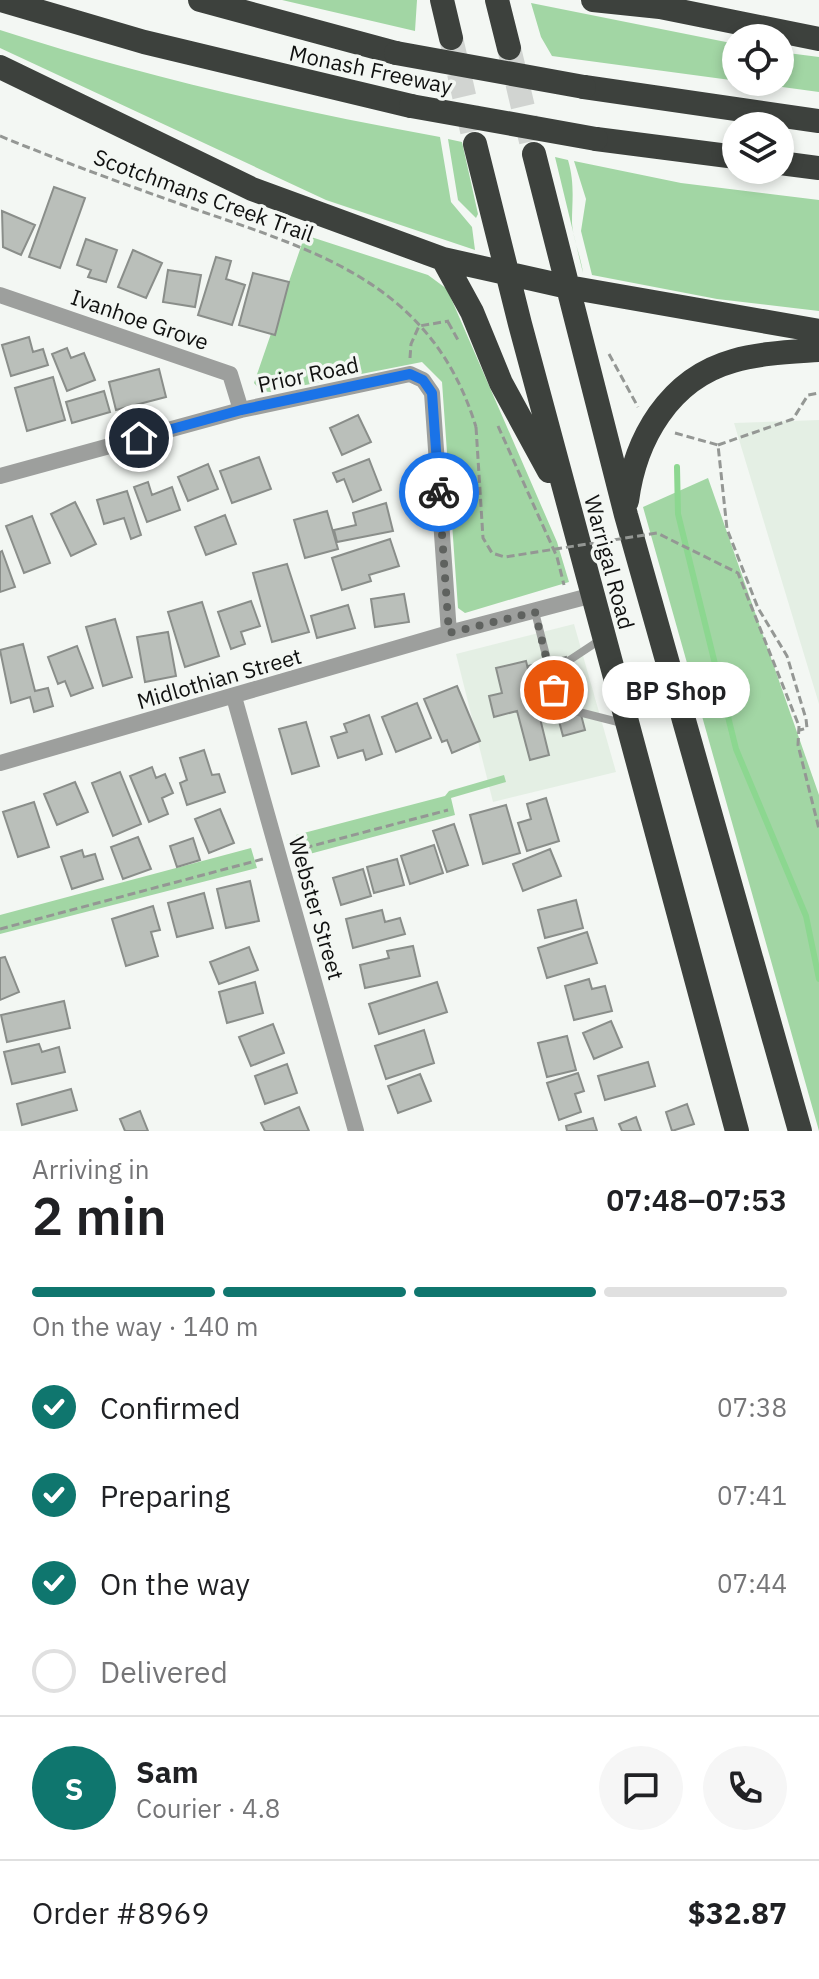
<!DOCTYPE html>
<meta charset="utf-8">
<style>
:root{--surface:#fff;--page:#f6f6f6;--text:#202124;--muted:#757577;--line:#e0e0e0;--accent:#0f766e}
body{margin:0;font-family:"IBM Plex Sans",sans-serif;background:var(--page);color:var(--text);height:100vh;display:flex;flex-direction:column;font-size:30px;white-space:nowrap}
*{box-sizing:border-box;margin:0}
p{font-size:26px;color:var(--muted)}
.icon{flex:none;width:44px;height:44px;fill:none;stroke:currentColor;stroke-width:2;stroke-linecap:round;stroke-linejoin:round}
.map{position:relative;height:1131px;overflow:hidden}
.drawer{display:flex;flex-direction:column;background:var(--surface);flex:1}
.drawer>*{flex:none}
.buttons{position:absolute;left:722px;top:24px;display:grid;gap:16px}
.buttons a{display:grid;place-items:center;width:72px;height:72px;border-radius:50%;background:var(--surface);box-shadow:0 4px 12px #0003;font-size:40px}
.pin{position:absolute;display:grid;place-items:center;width:68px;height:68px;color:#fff;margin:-34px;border:4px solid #fff;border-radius:50%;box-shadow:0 2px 8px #0007}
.courier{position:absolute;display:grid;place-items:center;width:80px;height:80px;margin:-40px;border:6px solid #1a73e8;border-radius:50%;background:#fff;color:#222;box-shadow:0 2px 10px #0007}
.bubble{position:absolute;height:56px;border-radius:28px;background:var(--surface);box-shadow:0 4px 12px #0003;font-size:26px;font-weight:600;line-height:56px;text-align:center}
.summary em{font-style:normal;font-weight:600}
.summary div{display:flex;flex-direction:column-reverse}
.summary{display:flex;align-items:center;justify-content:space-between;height:136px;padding:0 32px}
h1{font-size:52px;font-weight:600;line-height:60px}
.bar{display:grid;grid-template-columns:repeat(4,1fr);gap:12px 8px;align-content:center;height:96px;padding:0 32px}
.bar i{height:10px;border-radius:6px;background:var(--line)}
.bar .current{background:var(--accent)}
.bar p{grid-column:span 4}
.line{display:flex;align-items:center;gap:20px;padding:0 32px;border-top:2px solid var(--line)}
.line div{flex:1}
.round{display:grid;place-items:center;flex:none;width:84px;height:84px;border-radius:42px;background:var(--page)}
ol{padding:0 32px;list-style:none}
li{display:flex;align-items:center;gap:24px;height:88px}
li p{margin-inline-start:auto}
li .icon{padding:8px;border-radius:50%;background:var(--accent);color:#fff;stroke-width:4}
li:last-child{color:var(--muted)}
li i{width:44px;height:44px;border:4px solid var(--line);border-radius:50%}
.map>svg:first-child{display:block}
.built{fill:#e4efe4}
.green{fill:#a2d6a4}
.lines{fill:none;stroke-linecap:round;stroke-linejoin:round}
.stream{stroke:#8cd790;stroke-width:6}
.building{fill:#babfba;stroke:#8a8e8a;stroke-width:2}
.highway-tunnel{stroke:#d1d4d1;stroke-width:24;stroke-dasharray:24 12;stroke-linecap:butt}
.path{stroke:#949794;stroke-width:3;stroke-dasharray:8 4;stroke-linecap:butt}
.lane{stroke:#9d9f9d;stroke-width:8}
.street{stroke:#9d9f9d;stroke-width:16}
.highway{stroke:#3d413d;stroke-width:24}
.path-bridge{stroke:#949794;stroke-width:3;stroke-dasharray:8 4;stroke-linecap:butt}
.highway-bridge{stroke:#3d413d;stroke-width:24}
.done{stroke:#5f625f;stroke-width:8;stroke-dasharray:0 14.4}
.route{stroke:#1a73e8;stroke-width:10}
.labels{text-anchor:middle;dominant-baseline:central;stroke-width:7;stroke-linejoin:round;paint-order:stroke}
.street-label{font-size:22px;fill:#101110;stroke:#f3f7f3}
</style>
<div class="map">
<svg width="819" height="1131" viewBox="0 0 819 1131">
<rect width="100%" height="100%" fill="#f3f7f3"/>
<!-- built -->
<path class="built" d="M 819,420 L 819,704 L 734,423 Z
M 574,624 L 616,772 L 493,802 L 456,654 Z"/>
<!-- green -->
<path class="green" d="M 282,0 L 417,0 L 415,31 Z
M 531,3 L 736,44 L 736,82 L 780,82 L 780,52 L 819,57 L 819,92 L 552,56 L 541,37 Z
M 0,30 C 144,77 292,110 440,137 L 451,202 L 472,227 L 475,250 L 326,200 L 0,48 Z
M 448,139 L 462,142 L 478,214 L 476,218 L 458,200 Z
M 555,157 L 568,160 C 575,184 572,200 572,223 C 573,239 581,257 583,273 Z
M 574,161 L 681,183 L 819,200 L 819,311 L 717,299 L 592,275 L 581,231 L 586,199 Z
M 305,235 L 428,275 L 447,289 L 557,542 L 569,582 L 465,613 L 458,608 L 442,382 L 422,362 L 270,392 L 261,391 L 254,383 Z
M 708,478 L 819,795 L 819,1131 L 643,507 Z
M 504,775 L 506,782 L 451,798 L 455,815 L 302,856 L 296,835 L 445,796 L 449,791 Z
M 251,848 L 257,868 L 0,934 L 0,915 Z"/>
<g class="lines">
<!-- stream -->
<path class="stream" d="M 677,467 L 678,514 L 736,749 L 806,916 L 819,979"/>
</g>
<!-- building -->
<path class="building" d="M 54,187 L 85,198 L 60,268 L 29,257 Z
M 2,211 L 35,225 L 21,255 L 3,247 Z
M 86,239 L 117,250 L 106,282 L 88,277 L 91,270 L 77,265 Z
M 133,250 L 162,263 L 146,298 L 118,287 Z
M 216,257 L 231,261 L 226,279 L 245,285 L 232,325 L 198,315 Z
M 168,270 L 201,275 L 195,307 L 163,302 Z
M 253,273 L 289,282 L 275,335 L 239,325 Z
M 29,337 L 33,352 L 43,349 L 48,365 L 11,376 L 2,345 Z
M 67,348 L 71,358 L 84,353 L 95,380 L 67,391 L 52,354 Z
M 159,369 L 166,397 L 116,410 L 109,382 Z
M 53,377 L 65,420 L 27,431 L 15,388 Z
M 104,391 L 110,412 L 72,423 L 66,402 Z
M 358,415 L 371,442 L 342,455 L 330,428 Z
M 259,457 L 271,489 L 232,503 L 220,471 Z
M 369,459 L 381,490 L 353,502 L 344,479 L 337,482 L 333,473 Z
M 208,464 L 218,489 L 188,501 L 178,477 Z
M 148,482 L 152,495 L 172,487 L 180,510 L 147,522 L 134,487 Z
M 127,491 L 141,535 L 131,539 L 124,518 L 104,524 L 97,500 Z
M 75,502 L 96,544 L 71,556 L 51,514 Z
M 386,503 L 393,531 L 337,542 L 334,530 L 356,525 L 353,513 Z
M 327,511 L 338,549 L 305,558 L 294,520 Z
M 225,515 L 236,544 L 206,555 L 195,527 Z
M 32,516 L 50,563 L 24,573 L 6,526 Z
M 390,539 L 399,566 L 369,575 L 371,581 L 342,590 L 332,558 Z
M 2,551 L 15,587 L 0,592 L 0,552 Z
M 287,564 L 309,632 L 272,642 L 253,573 Z
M 404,594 L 409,622 L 375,627 L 371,599 Z
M 251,601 L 260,626 L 241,632 L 245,644 L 231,649 L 218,612 Z
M 202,602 L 219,656 L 185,667 L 168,612 Z
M 348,605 L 355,628 L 317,638 L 311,616 Z
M 115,619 L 132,677 L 103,686 L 86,627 Z
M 168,632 L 176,676 L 145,682 L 137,637 Z
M 23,644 L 35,691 L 48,688 L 53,706 L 34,712 L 30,697 L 11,703 L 0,650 Z
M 77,646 L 93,688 L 71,696 L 65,681 L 58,684 L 48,657 Z
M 566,657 L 585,730 L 563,736 L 556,710 L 539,713 L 528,666 Z
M 526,661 L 549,755 L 530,760 L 517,711 L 494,717 L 489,696 L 502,693 L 496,668 Z
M 457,686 L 480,741 L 452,753 L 447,740 L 442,742 L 424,699 Z
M 417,703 L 431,738 L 396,752 L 382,717 Z
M 369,715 L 382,754 L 366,760 L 363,750 L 338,758 L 331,737 L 347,732 L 344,724 Z
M 306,722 L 319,766 L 292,774 L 279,729 Z
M 204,750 L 212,775 L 219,774 L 225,792 L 187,805 L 180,783 L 187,780 L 180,758 Z
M 152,767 L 156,778 L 165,774 L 173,793 L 162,798 L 168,814 L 149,822 L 130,776 Z
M 120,772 L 141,824 L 113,836 L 92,783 Z
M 75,782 L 88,812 L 57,825 L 44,794 Z
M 546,798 L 559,841 L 527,851 L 518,823 L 531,819 L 527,804 Z
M 34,802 L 49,847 L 18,857 L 3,812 Z
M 506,805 L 520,853 L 483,864 L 470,815 Z
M 220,809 L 234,843 L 209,853 L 195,819 Z
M 454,824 L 468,865 L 447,872 L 433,831 Z
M 138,837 L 151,869 L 123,879 L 111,847 Z
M 193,838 L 200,860 L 177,867 L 170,846 Z
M 434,845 L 443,873 L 410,884 L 401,856 Z
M 550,849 L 561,876 L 523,891 L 513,864 Z
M 82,850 L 84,857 L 95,854 L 103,879 L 72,889 L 61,857 Z
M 397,859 L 404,885 L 374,893 L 367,867 Z
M 363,869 L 371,896 L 341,905 L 333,878 Z
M 250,881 L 259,921 L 226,928 L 217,889 Z
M 204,893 L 213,928 L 177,937 L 168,903 Z
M 576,900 L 583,928 L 545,938 L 538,910 Z
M 153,906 L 160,930 L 151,932 L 158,956 L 126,966 L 112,919 Z
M 382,910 L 385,922 L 400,918 L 405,934 L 353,948 L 346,919 Z
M 587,932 L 597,963 L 547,978 L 538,948 Z
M 413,946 L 420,976 L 365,988 L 360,965 L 389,958 L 387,951 Z
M 249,947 L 258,970 L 219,984 L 210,962 Z
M 5,957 L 19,992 L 0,1000 L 0,958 Z
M 589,979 L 592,989 L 605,986 L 612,1011 L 574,1020 L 565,986 Z
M 255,982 L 263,1013 L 227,1023 L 219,992 Z
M 437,982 L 447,1012 L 379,1034 L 369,1004 Z
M 64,1001 L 70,1028 L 7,1042 L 1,1015 Z
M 611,1021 L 622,1047 L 594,1059 L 583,1033 Z
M 273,1024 L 284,1053 L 251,1066 L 239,1037 Z
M 424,1030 L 434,1063 L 386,1079 L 375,1046 Z
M 567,1036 L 576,1070 L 547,1077 L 538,1043 Z
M 39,1044 L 42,1052 L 59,1047 L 65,1072 L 12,1084 L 4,1052 Z
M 648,1062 L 655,1086 L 605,1100 L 598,1076 Z
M 287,1064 L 297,1093 L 265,1104 L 255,1076 Z
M 578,1073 L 584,1091 L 575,1094 L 581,1112 L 559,1120 L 547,1083 Z
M 420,1074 L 431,1101 L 398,1113 L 388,1086 Z
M 71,1089 L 77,1110 L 22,1125 L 17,1104 Z
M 687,1104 L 694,1124 L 672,1131 L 666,1112 Z
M 299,1107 L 309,1131 L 265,1131 L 261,1123 Z
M 140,1111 L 148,1131 L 125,1131 L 120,1119 Z
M 636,1117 L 641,1131 L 622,1131 L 619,1124 Z
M 593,1118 L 597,1131 L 567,1131 L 566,1126 Z"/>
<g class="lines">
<!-- highway-tunnel -->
<path class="highway-tunnel" d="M 451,38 L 475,144
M 509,48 L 534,154"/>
<!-- path -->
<path class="path" d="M 0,136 C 61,161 121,183 183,205 C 312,250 431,280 476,427
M 448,322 L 458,340
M 609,354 L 638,407
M 410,358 L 411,344 L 419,326 L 449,321
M 498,426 L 557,557 L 564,585
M 675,433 L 718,445 L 727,529 L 758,608 L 787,656 L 806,719 L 807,728 L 800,730
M 718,445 L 793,419 L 808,395 L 819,393
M 799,726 L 798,745 L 819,829
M 293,851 L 448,810
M 0,929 L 263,859"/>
<!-- lane -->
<path class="lane" d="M 535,612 L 559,707 L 622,723
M 550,673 L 603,638"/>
<!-- street -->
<path class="street" d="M 0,295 L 230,374 L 241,410
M 0,476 L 241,410 L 410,374 L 423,380 L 432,393 L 449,633 L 0,763
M 449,633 L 593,595
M 234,697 L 356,1131"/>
<!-- highway -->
<path class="highway" d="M 1,0 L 144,42 L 411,106
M 200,0 L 396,53
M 442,0 L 451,38
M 497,0 L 509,48
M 593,0 L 660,7 L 819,39
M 0,67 L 252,189 L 443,259 L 568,287 L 819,331
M 584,87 L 819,121
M 596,139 L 736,157
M 475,144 L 520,324 L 737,1131
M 534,154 L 626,515 L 800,1131
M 780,163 L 819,168
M 443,259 L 472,312 L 501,383 L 549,471
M 627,501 C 635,439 669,379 733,361 C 760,353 791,352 819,350"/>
<!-- path-bridge -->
<path class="path-bridge" d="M 476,427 L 483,538 L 492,553 L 505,557 L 657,533 L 738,573 L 799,726"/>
<!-- highway-bridge -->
<path class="highway-bridge" d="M 396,53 L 584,87
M 411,106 L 596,139"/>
</g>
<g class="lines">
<!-- done -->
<path class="done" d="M 439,492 L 449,633 L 535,612 L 554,690"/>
<!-- route -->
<path class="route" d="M 139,438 L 241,410 L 410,374 L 423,380 L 432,393 L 439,492"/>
</g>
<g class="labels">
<!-- street labels -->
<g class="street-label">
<text transform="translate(371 69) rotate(12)">Monash Freeway</text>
<text transform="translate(204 195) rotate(20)">Scotchmans Creek Trail</text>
<text transform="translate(140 319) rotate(19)">Ivanhoe Grove</text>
<text transform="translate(308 374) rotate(-12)">Prior Road</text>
<text transform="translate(610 562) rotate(75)">Warrigal Road</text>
<text transform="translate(219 678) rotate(-16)">Midlothian Street</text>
<text transform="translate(317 908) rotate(74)">Webster Street</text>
</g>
</g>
</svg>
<div class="buttons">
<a><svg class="icon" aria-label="locate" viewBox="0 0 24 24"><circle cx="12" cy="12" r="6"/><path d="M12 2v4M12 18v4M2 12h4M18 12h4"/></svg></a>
<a><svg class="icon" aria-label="layers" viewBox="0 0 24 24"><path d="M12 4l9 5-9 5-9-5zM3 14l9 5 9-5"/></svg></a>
</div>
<div class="pin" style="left:554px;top:690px;background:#ea580c"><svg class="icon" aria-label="bag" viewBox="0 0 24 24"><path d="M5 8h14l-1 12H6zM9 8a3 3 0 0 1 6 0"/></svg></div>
<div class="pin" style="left:139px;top:438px;background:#1f2937"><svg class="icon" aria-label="home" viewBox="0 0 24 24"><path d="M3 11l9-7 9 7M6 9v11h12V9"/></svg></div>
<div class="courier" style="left:439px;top:492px"><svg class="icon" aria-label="bike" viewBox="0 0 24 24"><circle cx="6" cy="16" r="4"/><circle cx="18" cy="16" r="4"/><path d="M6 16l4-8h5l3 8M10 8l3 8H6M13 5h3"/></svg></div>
<div class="bubble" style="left:602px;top:662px;width:148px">BP Shop</div>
</div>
<section class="drawer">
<div class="summary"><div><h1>2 min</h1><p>Arriving in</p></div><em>07:48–07:53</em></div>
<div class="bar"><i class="current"></i><i class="current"></i><i class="current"></i><i></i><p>On the way · 140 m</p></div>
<ol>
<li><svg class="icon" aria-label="check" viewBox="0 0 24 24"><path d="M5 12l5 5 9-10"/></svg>Confirmed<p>07:38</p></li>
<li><svg class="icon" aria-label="check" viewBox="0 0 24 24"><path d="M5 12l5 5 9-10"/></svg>Preparing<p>07:41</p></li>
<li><svg class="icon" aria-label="check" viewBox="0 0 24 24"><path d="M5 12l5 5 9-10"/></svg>On the way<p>07:44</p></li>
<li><i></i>Delivered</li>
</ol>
<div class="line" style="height:144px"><b class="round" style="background:var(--accent);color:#fff">S</b><div><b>Sam</b><p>Courier · 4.8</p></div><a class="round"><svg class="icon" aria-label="chat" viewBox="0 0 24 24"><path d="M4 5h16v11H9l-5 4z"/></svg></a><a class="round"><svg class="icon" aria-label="phone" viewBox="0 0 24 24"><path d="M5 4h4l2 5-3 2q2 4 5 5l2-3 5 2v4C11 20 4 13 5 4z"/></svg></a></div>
<div class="line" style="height:104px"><div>Order #8969</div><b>$32.87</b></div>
</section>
